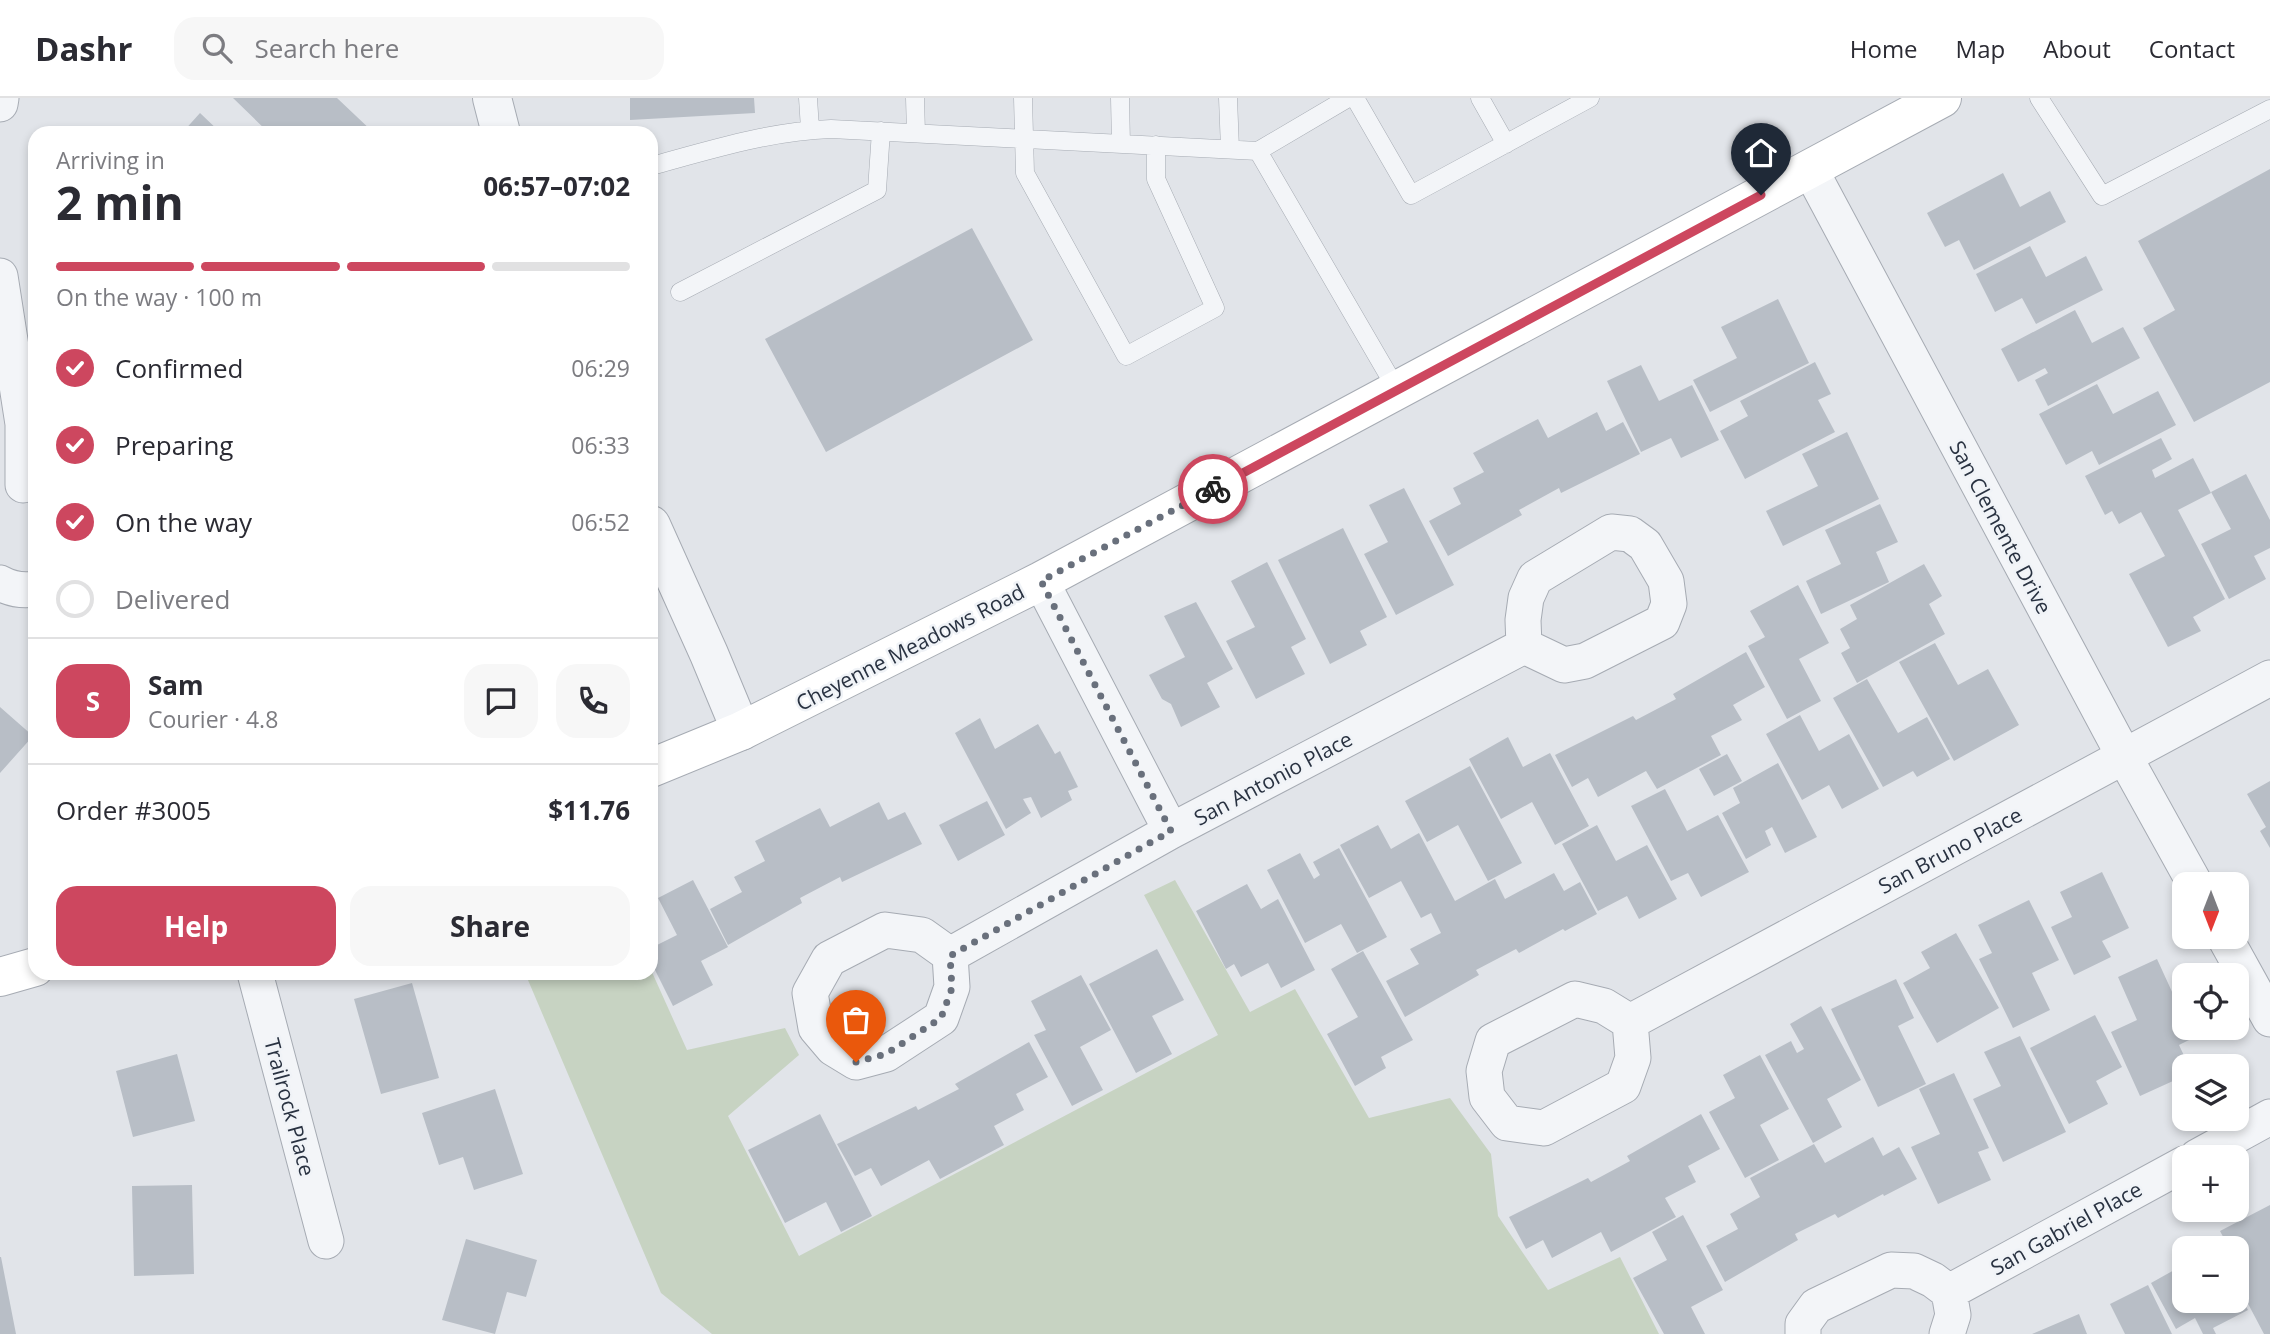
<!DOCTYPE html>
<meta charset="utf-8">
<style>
:root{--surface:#fff;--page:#f7f7f7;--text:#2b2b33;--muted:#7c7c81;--line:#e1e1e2;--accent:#cd475f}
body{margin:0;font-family:"Open Sans",sans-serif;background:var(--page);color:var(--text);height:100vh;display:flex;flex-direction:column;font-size:26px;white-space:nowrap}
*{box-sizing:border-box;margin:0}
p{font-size:23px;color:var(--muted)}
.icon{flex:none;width:38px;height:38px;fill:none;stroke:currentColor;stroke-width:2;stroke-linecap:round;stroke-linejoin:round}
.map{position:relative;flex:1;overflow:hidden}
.drawer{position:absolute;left:28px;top:28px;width:630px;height:854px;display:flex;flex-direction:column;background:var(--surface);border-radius:21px;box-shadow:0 4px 10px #0003}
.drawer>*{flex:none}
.needle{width:46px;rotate:180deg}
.fabs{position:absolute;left:2172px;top:774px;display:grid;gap:14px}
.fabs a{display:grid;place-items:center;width:77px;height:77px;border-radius:14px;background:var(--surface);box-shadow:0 4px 10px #0003;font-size:35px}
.pin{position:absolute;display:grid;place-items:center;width:60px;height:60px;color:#fff;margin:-72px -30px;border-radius:50% 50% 50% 0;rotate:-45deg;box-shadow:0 0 7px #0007}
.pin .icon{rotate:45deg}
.courier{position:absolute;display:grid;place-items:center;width:70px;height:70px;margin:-35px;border:5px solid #cd475f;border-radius:50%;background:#fff;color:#222;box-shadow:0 2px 9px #0007}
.head em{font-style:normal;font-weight:700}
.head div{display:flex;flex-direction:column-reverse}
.head{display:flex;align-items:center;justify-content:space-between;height:119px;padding:0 28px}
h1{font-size:46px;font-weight:700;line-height:52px}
.bar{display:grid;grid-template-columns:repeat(4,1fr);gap:10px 7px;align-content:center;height:84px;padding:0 28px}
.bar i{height:9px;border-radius:5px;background:var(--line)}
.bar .current{background:var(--accent)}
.bar p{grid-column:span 4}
.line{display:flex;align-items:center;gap:18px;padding:0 28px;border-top:2px solid var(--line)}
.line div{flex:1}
.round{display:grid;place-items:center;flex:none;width:74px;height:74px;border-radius:21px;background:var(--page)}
ol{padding:0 28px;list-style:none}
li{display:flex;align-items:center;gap:21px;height:77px}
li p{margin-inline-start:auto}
li .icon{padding:7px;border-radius:50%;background:var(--accent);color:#fff;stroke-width:4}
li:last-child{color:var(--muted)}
li i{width:38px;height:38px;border:4px solid var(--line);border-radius:50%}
.action{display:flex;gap:14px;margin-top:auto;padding:14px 28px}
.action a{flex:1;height:80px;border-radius:21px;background:var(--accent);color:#fff;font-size:28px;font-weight:700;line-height:80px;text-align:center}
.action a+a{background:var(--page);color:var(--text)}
header{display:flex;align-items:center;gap:42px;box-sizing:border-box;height:98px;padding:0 35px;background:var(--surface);border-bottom:2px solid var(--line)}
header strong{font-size:33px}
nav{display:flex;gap:38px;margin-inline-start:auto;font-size:24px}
.search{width:490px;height:63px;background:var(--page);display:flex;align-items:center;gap:18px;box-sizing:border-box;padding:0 24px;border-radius:21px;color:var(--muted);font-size:26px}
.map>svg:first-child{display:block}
.green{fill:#c7d3c2}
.building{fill:#b8bec6}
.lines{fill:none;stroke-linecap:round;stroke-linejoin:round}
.service-casing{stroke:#a6abb3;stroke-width:19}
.minor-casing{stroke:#a6abb3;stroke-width:37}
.tertiary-casing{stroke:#a6abb3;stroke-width:40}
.secondary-casing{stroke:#a6abb3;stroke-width:40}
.service{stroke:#f3f5f8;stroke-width:18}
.minor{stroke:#f3f5f8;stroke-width:35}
.tertiary{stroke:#f3f5f8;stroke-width:38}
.secondary{stroke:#fff;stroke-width:38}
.done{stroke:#69707c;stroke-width:7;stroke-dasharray:0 12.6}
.route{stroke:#cd475f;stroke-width:9}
.labels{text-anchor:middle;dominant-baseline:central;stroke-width:5;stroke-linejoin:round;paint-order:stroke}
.street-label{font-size:21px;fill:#293241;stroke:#f0f3f7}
</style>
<header>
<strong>Dashr</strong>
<div class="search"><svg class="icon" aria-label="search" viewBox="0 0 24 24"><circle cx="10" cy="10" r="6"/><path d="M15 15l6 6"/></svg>Search here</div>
<nav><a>Home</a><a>Map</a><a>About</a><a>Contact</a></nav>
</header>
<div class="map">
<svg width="2270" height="1236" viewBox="0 0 2270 1236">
<rect width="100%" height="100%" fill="#e1e4e9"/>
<!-- green -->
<path class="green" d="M 1175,782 L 1250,914 L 1295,891 L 1369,1020 L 1450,1000 L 1491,1056 L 1498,1118 L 1548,1192 L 1620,1159 L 1659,1236 L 712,1236 L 661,1195 L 525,875 L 651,875 L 651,872 L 687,952 L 785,930 L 799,957 L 728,1018 L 799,1158 L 1218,937 L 1144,797 Z"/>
<!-- building -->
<path class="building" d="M 233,0 L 337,0 L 374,35 L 269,35 Z
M 630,0 L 754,0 L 755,15 L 630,22 Z
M 200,15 L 221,35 L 182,35 Z
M 2270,71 L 2270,284 L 2194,324 L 2143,230 L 2175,212 L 2138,143 Z
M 2003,75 L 2020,109 L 2050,93 L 2066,124 L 1974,172 L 1959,142 L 1945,149 L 1927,115 Z
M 972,130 L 1033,242 L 826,354 L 765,241 Z
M 2030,148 L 2046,179 L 2086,158 L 2103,192 L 2036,226 L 2022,200 L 1995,214 L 1976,176 Z
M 1778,201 L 1809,265 L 1710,314 L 1693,282 L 1737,260 L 1721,229 Z
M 2075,212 L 2092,245 L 2123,229 L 2140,260 L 2048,308 L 2035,282 L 2048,275 L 2045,270 L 2018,284 L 2001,251 Z
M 1815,264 L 1831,296 L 1818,302 L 1835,334 L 1745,381 L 1720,333 L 1748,318 L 1740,303 Z
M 1641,267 L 1659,303 L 1692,287 L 1719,342 L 1681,360 L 1671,340 L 1641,354 L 1607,283 Z
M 2097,286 L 2113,316 L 2158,293 L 2176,327 L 2099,367 L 2092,353 L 2066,367 L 2039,316 Z
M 1597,314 L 1606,333 L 1623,324 L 1640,356 L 1561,395 L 1559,390 L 1519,412 L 1522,417 L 1448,458 L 1429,423 L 1461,406 L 1453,390 L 1484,374 L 1473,355 L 1538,321 L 1548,340 Z
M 1847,334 L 1879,401 L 1783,448 L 1766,413 L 1818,388 L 1802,356 Z
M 2161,340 L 2172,361 L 2152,372 L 2155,380 L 2193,360 L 2211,395 L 2178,412 L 2225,501 L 2193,519 L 2201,533 L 2168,549 L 2129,476 L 2165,458 L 2141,414 L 2119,426 L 2112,413 L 2105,417 L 2085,378 Z
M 2246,376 L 2270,422 L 2270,450 L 2254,458 L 2266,481 L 2229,501 L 2201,446 L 2231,431 L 2211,394 Z
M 1404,390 L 1454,487 L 1396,517 L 1364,456 L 1388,444 L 1369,407 Z
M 1880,406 L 1898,444 L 1876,454 L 1889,484 L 1821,516 L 1806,483 L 1841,466 L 1825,432 Z
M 1343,430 L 1387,519 L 1360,533 L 1367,547 L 1330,566 L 1278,462 Z
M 1267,464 L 1306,541 L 1291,549 L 1305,576 L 1256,601 L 1226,543 L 1255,529 L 1231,483 Z
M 1924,466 L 1942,498 L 1929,506 L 1945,536 L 1857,585 L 1841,555 L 1850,550 L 1840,531 L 1857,521 L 1850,507 Z
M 1798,487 L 1829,545 L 1799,561 L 1821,603 L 1787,621 L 1748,548 L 1765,539 L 1750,513 Z
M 1196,504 L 1233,571 L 1207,585 L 1220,609 L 1181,629 L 1171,606 L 1162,601 L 1149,577 L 1185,559 L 1164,518 Z
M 1935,545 L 1958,587 L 1988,571 L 2019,627 L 1954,663 L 1899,564 Z
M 1746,554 L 1765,589 L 1733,607 L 1742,622 L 1711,638 L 1721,657 L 1657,691 L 1646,673 L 1598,699 L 1588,680 L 1572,689 L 1555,657 L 1633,618 L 1636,622 L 1676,601 L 1673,596 Z
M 1867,581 L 1898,635 L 1927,619 L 1950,661 L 1917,679 L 1913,673 L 1883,689 L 1833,600 Z
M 0,609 L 33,638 L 0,675 Z
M 1800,617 L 1819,653 L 1849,636 L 1879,691 L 1842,711 L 1829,687 L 1802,702 L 1766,636 Z
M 980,620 L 995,651 L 1038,626 L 1055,656 L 1060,653 L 1078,689 L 1068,693 L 1072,702 L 1041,720 L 1031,699 L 1023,701 L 1031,715 L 1006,731 L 955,635 Z
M 1508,639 L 1523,669 L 1550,655 L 1589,728 L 1555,747 L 1532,704 L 1501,721 L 1469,661 Z
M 1727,656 L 1742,683 L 1714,698 L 1699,671 Z
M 1778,665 L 1817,739 L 1785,755 L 1772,729 L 1765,733 L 1771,747 L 1746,761 L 1722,715 L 1740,705 L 1733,690 Z
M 1470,668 L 1522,765 L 1488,783 L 1458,727 L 1427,744 L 1405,703 Z
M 2270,683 L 2270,750 L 2260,733 L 2266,729 L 2247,696 Z
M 1665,691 L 1687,733 L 1718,717 L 1749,774 L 1701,799 L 1688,775 L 1671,783 L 1631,708 Z
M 987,703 L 1005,737 L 958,763 L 939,727 Z
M 879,704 L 888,722 L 905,714 L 922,746 L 842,784 L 840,779 L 800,800 L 802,805 L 728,847 L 710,811 L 742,794 L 734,779 L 765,763 L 755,743 L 820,710 L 830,729 Z
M 1378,727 L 1391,751 L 1419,735 L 1455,803 L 1495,781 L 1505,801 L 1554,775 L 1564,793 L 1580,784 L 1597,816 L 1565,833 L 1563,831 L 1519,855 L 1516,851 L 1497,861 L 1476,872 L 1479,877 L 1405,919 L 1386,883 L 1419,866 L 1410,851 L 1441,835 L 1431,815 L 1421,820 L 1401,783 L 1369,800 L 1340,747 Z
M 1597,727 L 1616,763 L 1647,747 L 1677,801 L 1639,821 L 1627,798 L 1598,813 L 1562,746 Z
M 1339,750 L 1387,839 L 1357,855 L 1341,826 L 1305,845 L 1267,772 L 1300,755 L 1314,781 L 1320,777 L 1313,764 Z
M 2102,774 L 2129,830 L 2102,843 L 2111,859 L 2074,877 L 2051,829 L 2072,819 L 2060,794 Z
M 693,782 L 728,849 L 701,863 L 713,887 L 673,908 L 651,864 L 651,850 L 677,837 L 658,800 Z
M 1247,786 L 1261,811 L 1278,801 L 1315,872 L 1281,890 L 1268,865 L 1241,879 L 1234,866 L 1226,871 L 1196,813 Z
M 2029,802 L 2059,862 L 2032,875 L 2050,912 L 2013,930 L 1979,861 L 1992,855 L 1978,827 Z
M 1956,835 L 1999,910 L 1937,945 L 1903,885 L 1930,870 L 1921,854 Z
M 1157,851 L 1184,902 L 1152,918 L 1172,956 L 1136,975 L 1089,886 Z
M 1363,853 L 1413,942 L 1381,959 L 1386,970 L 1355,988 L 1327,936 L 1358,919 L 1331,871 Z
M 2157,861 L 2184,920 L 2184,929 L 2188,929 L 2193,940 L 2179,947 L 2189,968 L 2184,968 L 2184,978 L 2140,998 L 2111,934 L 2137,922 L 2118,879 Z
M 1081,877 L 1111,932 L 1080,949 L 1103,992 L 1072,1008 L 1034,937 L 1046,932 L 1031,903 Z
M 1896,881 L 1914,920 L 1898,928 L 1926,986 L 1878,1009 L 1831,911 Z
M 412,885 L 439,980 L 381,996 L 354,901 Z
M 1821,908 L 1861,982 L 1827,1001 L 1842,1029 L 1813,1045 L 1765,957 L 1791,943 L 1797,955 L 1804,951 L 1790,926 Z
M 2095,917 L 2122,969 L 2096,983 L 2108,1006 L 2069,1026 L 2030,950 Z
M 2020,938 L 2066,1034 L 2003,1064 L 1973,1001 L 2001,988 L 1984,954 Z
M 1029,944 L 1048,979 L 1016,996 L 1024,1012 L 994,1028 L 1004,1047 L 940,1081 L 929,1062 L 881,1088 L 871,1070 L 855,1078 L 837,1046 L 916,1008 L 918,1012 L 959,991 L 955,986 Z
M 177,956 L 195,1023 L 133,1039 L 116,973 Z
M 1760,957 L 1789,1011 L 1760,1027 L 1779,1062 L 1745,1080 L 1709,1014 L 1735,1000 L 1723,977 Z
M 1954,975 L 1989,1050 L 1978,1054 L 1991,1082 L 1938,1106 L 1911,1049 L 1940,1036 L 1919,991 Z
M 495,991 L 523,1076 L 474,1092 L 463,1059 L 439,1067 L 422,1015 Z
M 820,1016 L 872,1118 L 841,1134 L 826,1104 L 785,1125 L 748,1052 Z
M 1701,1016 L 1720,1051 L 1688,1068 L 1696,1084 L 1665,1100 L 1676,1119 L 1611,1154 L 1601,1134 L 1552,1160 L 1543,1142 L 1526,1151 L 1509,1119 L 1588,1080 L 1591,1084 L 1630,1063 L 1627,1058 Z
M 1873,1039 L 1883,1058 L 1899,1049 L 1917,1081 L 1884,1098 L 1883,1096 L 1838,1120 L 1835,1116 L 1795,1136 L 1798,1142 L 1725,1184 L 1706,1148 L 1738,1131 L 1730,1116 L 1760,1099 L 1750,1080 L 1814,1046 L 1825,1065 Z
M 192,1087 L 194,1176 L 134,1178 L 132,1088 Z
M 2270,1107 L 2270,1236 L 2264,1236 L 2236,1183 L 2236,1150 L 2229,1150 L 2220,1133 Z
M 1683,1117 L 1723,1192 L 1691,1209 L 1705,1236 L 1664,1236 L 1633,1180 L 1667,1162 L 1652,1134 Z
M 2207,1138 L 2214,1150 L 2185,1150 Z
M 466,1141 L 537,1162 L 526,1199 L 507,1194 L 495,1236 L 442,1222 Z
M 0,1159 L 1,1159 L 16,1236 L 0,1236 Z
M 2176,1171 L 2184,1183 L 2184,1202 L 2236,1202 L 2236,1191 L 2248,1212 L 2213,1230 L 2216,1236 L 2203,1236 L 2195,1220 L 2176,1231 L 2151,1185 Z
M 2148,1187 L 2172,1236 L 2125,1236 L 2110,1206 Z
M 2079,1216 L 2087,1236 L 2032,1236 Z"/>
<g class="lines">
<!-- service casing -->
<g class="service-casing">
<path id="service" d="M 808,0 L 810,31
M 915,0 L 916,35
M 1023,0 L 1025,75 L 1126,258 L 1215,210 L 1156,81 L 1156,47
M 1120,0 L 1121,46
M 1228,0 L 1230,51
M 1355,0 L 1411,97 L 1590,0
M 1480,0 L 1506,46
M 2039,0 L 2102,98 L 2270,11
M 1258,53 L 1397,292
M 651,68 C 710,52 770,33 831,31 L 1258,53 L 1348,0
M 680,194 L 877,92 L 881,33"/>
</g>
<!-- minor casing -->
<g class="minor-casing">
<path id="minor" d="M 0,6 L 1,0
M 1810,71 L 2124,658 L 2195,786
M 0,178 L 23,326 L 23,387
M 1611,434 L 1630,436 L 1645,447 L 1666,483 L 1669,506 L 1662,524 L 1585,563 L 1564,567 L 1524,548 L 1523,522 L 1526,500 L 1535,480 Z
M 1041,483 L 1171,733
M 0,485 C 11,491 23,493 35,491
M 885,832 L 922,837 L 950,857 L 952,889 L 941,920 L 886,956 L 856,964 L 833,950 L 816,930 L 810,895 L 829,861 Z
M 2224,838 L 2270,921
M 950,857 L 1171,733 L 1524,548
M 255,875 L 326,1143
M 1575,901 L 1604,908 L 1630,924 L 1633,960 L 1623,988 L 1544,1030 L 1507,1025 L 1487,999 L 1484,973 L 1493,943 Z
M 1630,924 L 2270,580
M 2197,1059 L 2270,1019
M 1949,1194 L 2184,1066
M 1803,1236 L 1803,1226 L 1816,1208 L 1891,1172 L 1914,1173 L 1933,1182 L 1949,1194 L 1953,1217 L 1947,1236"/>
</g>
<!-- tertiary casing -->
<g class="tertiary-casing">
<path id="tertiary" d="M 492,0 L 501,35
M 651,427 L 709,556 L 741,633"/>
</g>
<!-- secondary casing -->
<g class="secondary-casing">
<path id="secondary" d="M 651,670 L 741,633 L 1041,483 L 1942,0
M 0,879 L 35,869"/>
</g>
<!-- service -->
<use href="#service" class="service"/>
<!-- minor -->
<use href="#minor" class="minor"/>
<!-- tertiary -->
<use href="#tertiary" class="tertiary"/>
<!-- secondary -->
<use href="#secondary" class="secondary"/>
</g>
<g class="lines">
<!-- done -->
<path class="done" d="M 856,964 L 886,956 L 941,920 L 952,890 L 950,858 L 1171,733 L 1041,483 L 1213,391"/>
<!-- route -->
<path class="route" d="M 1213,391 L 1761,97"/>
</g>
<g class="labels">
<!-- street labels -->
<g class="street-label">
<text transform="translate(2001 429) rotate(62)">San Clemente Drive</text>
<text transform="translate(910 549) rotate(-27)">Cheyenne Meadows Road</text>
<text transform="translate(1273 680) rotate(-28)">San Antonio Place</text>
<text transform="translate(1950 752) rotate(-28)">San Bruno Place</text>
<text transform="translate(290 1009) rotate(75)">Trailrock Place</text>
<text transform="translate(2066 1130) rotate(-29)">San Gabriel Place</text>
</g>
</g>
</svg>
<div class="fabs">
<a><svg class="needle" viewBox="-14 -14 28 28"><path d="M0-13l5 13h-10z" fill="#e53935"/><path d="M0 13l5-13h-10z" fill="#7c7c81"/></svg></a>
<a><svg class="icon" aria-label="locate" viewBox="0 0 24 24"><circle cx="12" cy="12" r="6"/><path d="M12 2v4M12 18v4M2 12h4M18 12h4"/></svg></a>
<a><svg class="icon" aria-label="layers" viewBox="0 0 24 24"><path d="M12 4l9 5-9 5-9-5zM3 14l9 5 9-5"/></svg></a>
<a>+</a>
<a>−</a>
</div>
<div class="pin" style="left:856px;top:964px;background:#ea580c"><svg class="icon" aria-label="bag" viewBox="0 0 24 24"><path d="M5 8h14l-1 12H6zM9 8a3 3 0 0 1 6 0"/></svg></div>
<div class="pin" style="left:1761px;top:97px;background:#1f2937"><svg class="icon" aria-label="home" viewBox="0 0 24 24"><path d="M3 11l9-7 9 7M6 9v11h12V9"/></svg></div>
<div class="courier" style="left:1213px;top:391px"><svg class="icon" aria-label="bike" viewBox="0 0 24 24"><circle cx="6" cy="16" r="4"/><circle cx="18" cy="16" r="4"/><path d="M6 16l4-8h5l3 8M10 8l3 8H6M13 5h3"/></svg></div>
<section class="drawer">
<div class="head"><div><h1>2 min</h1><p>Arriving in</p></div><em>06:57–07:02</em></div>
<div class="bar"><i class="current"></i><i class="current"></i><i class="current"></i><i></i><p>On the way · 100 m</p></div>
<ol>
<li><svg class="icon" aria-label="check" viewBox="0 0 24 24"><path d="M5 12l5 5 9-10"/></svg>Confirmed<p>06:29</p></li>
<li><svg class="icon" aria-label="check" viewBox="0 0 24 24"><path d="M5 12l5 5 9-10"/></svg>Preparing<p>06:33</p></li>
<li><svg class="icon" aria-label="check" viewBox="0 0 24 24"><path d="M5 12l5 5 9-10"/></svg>On the way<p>06:52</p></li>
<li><i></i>Delivered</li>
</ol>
<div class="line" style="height:126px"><b class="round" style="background:var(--accent);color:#fff">S</b><div><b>Sam</b><p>Courier · 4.8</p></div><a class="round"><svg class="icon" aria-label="chat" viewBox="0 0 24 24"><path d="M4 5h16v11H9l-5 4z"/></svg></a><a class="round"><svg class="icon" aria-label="phone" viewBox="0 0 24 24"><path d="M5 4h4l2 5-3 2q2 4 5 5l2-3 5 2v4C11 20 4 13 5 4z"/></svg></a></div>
<div class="line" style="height:91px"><div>Order #3005</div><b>$11.76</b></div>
<div class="action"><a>Help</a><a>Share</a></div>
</section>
</div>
